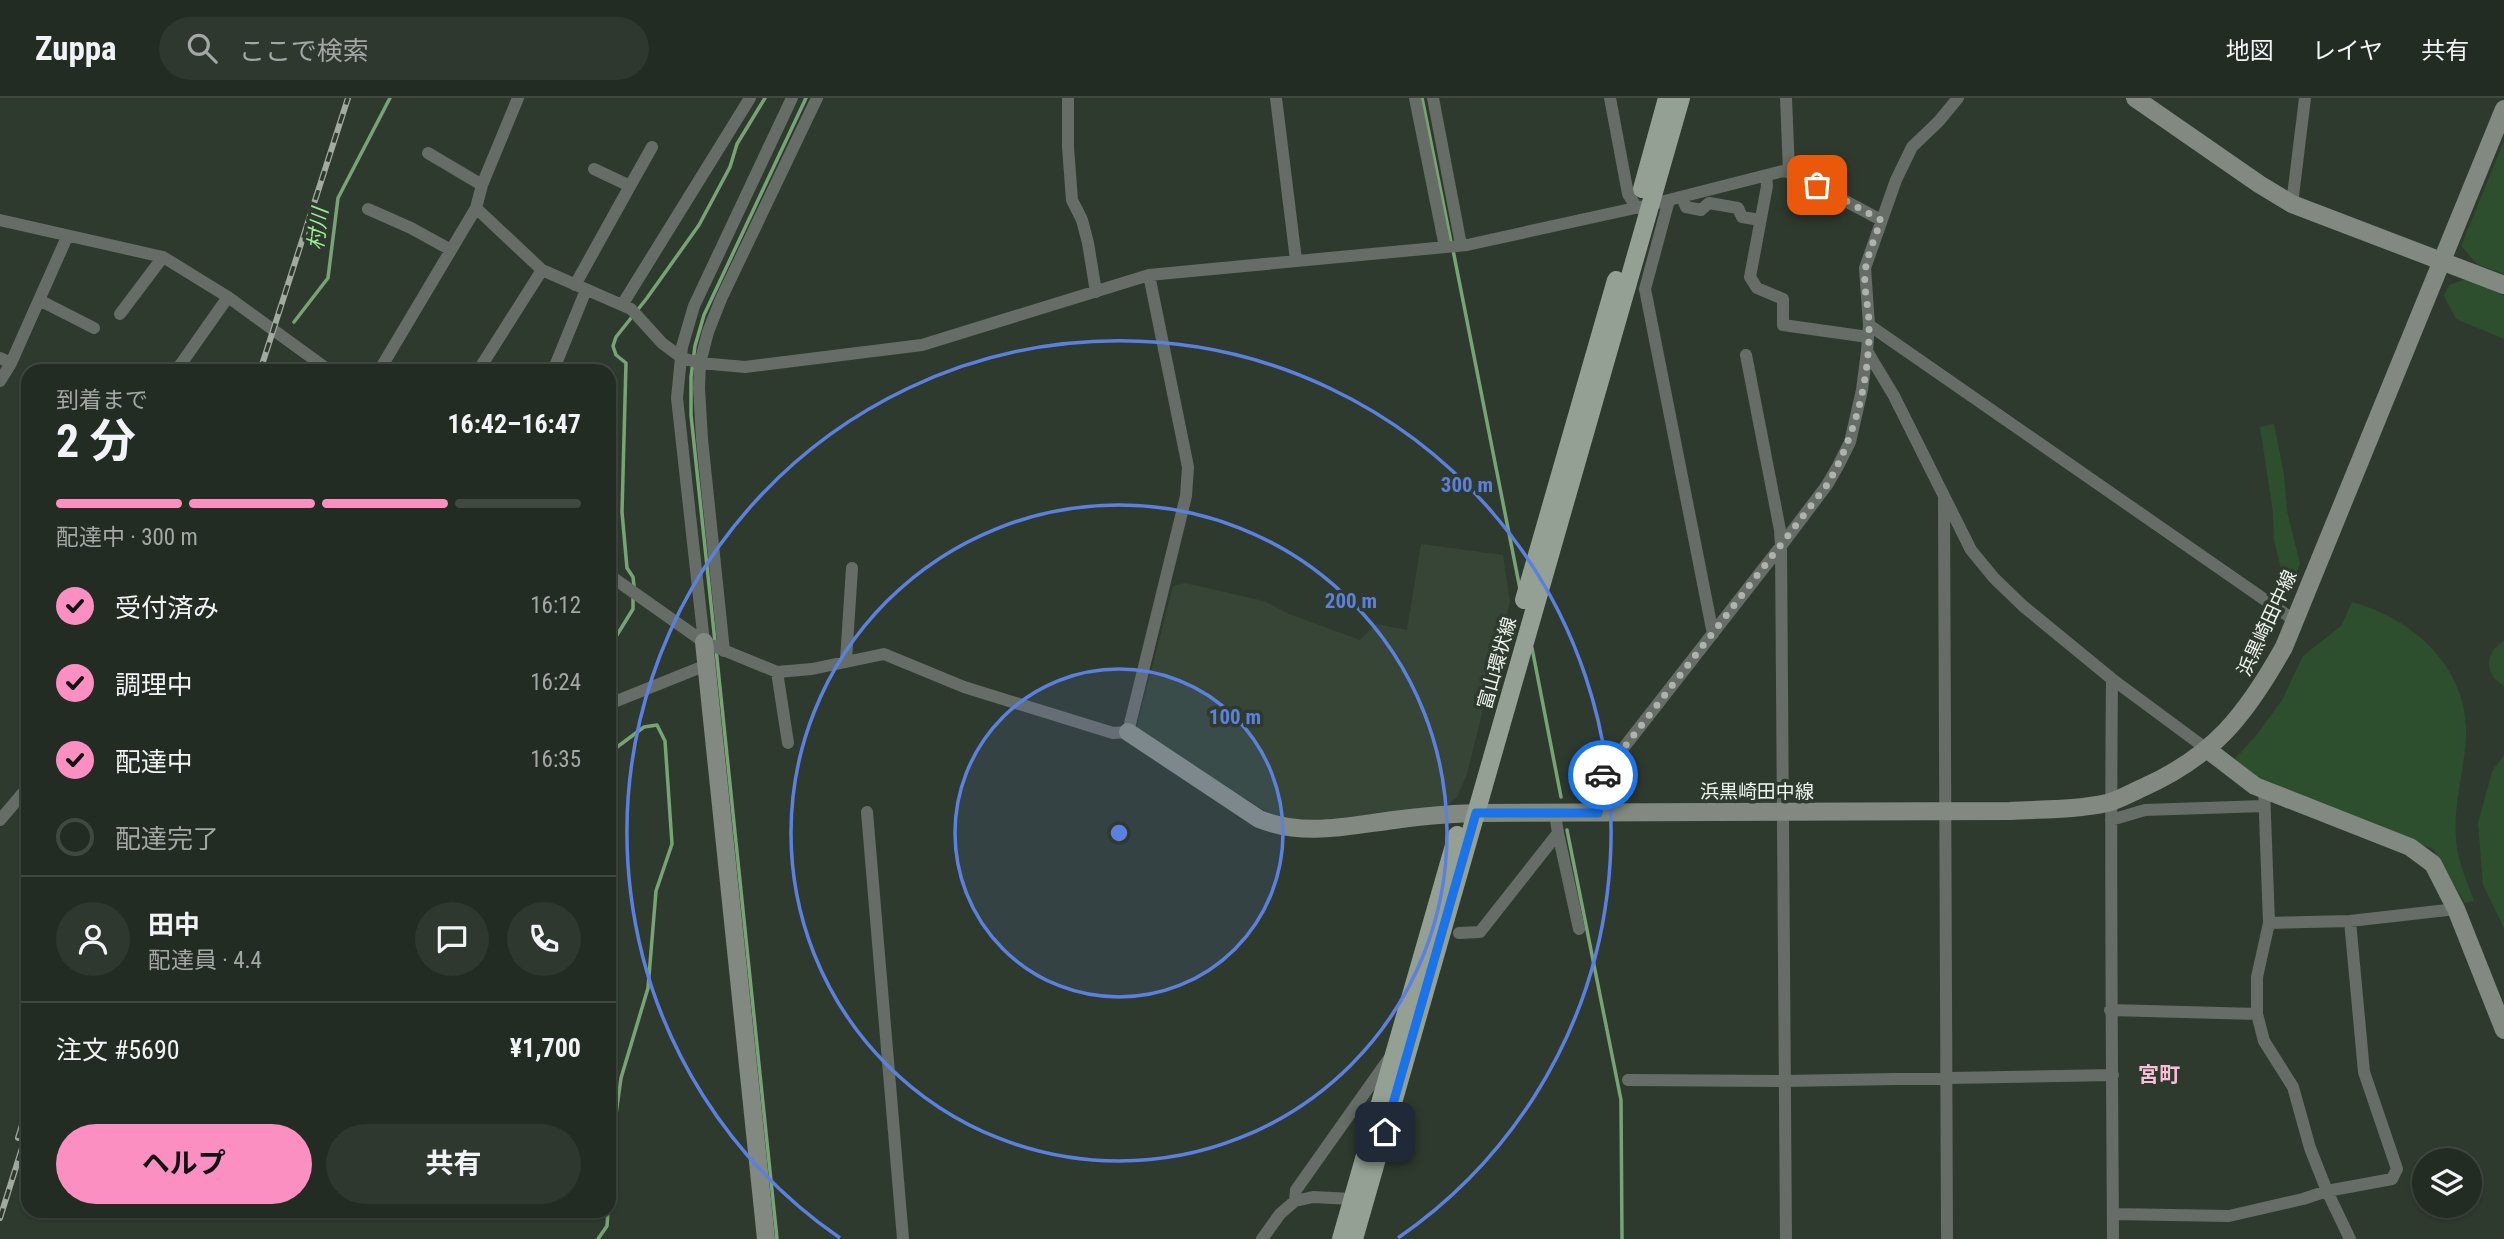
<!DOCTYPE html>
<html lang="ja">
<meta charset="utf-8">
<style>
:root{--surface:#232c22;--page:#2f382f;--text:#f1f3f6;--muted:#a3a7a5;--line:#404840;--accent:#fc8fc2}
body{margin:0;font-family:"Roboto Condensed","Noto Sans JP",sans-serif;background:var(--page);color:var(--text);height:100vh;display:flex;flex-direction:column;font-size:26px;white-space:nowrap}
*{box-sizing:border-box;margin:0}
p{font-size:23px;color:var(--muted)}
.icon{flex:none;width:38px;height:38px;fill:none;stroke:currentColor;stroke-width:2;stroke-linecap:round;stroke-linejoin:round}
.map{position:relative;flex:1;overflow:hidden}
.drawer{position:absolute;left:21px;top:266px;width:595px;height:854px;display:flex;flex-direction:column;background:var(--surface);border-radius:21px;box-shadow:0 2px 5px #0004,0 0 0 2px var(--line)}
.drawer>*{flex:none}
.controls{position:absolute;left:2412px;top:1050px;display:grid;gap:14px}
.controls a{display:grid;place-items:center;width:70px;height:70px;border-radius:50%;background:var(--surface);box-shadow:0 2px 5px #0004,0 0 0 2px var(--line);font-size:35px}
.pin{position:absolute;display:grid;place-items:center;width:60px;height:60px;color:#fff;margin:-30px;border-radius:14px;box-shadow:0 4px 10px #0006}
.courier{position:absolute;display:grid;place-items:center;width:70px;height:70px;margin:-35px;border:5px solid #1a73e8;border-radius:50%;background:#fff;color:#222;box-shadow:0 2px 9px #0007}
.headline em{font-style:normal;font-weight:700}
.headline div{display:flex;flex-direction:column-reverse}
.headline{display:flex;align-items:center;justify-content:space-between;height:119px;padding:0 35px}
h1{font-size:46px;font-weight:700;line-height:52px}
.bar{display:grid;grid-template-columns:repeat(4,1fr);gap:10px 7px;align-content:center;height:84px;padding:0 35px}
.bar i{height:9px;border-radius:5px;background:var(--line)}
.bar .selected{background:var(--accent)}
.bar p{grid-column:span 4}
.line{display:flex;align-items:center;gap:18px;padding:0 35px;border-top:2px solid var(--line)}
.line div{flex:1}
.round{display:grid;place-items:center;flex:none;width:74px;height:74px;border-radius:37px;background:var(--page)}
ol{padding:0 35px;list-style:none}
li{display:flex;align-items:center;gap:21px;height:77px}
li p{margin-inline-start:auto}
li .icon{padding:7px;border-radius:50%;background:var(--accent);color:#111;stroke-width:4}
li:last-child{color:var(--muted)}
li i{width:38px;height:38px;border:4px solid var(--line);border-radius:50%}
.button{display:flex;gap:14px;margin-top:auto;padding:14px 35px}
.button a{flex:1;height:80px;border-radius:42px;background:var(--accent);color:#111;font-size:28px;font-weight:700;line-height:80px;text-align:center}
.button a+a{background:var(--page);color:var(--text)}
header{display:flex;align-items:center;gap:42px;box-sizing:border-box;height:98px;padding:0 35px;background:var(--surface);border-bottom:2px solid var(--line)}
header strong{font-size:33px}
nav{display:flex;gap:38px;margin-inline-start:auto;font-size:24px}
.search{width:490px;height:63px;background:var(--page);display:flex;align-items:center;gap:18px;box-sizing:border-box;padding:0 24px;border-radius:38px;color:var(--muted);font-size:26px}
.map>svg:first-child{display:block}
.built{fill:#364535}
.green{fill:#2e4f2d}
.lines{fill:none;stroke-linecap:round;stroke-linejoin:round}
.stream{stroke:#78a376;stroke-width:3.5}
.street{stroke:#666c66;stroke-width:12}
.secondary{stroke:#818980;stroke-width:18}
.primary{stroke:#95a094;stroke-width:18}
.rail-casing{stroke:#a1a9a0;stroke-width:6}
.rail{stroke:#2f3a2e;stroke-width:3.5;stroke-dasharray:10;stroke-linecap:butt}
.done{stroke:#acb4ab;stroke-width:7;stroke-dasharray:0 12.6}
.route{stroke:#1a73e8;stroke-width:9}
.ring{fill:none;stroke:#5c80df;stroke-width:3.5}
.labels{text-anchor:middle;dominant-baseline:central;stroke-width:7;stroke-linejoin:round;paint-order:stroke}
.street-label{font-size:19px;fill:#f0f6ef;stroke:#2f3a2e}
.water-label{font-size:21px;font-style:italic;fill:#9bed97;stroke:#2f3a2e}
.neighbourhood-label{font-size:21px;font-weight:bold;fill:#fcbdd8;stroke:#2f3a2e}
.centre{fill:#5c80df;stroke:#2f3a2e;stroke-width:3.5}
.ring-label{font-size:21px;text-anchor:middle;font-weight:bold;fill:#5c80df;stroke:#2f3a2e;stroke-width:7;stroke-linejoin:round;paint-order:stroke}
</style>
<header>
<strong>Zuppa</strong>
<div class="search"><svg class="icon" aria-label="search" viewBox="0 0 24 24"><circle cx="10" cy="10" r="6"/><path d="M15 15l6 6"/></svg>ここで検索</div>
<nav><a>地図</a><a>レイヤ</a><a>共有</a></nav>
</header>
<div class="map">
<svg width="2504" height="1141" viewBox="0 0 2504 1141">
<rect width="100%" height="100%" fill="#2f3a2e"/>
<!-- built -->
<path class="built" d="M 1421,446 L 1503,457 L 1510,504 L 1467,676 L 1458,698 L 1448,707 L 1327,724 L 1297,724 L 1270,716 L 1136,632 L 1173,488 L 1185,485 L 1264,503 L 1289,516 L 1360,542 L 1376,526 L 1407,532 Z"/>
<!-- green -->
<path class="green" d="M 2504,43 L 2504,176 L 2477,166 L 2461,148 Z
M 2469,180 L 2504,198 L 2504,241 L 2456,221 L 2444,198 L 2449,187 Z
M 2274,326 L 2284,377 L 2287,413 L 2300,466 L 2287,495 L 2274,442 L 2273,414 L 2260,329 Z
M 2352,504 C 2414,521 2469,570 2466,640 C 2464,674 2453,707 2456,741 C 2457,762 2467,783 2474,803 L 2465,805 L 2433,751 L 2259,681 L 2234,662 L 2258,635 L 2282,602 L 2303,558 L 2341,528 Z
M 2504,543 L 2504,588 C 2484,577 2484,554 2504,543 Z
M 2504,657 L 2504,830 L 2483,787 L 2478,725 L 2492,674 Z"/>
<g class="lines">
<!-- stream -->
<path class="stream" d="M 1422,0 L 1451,144
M 1453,152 L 1520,491
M 294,224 L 328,180 L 338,100 L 390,0
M 634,488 L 633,479 L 627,470 L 622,414 L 626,265 L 616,257 L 613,248 L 616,239 L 647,200 L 699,127 L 730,69 L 737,46 L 765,0
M 715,544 L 691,317 L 691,279 L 695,248 L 704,217 L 806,0
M 609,550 L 633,511 L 633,500
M 1532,550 L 1561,699
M 716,551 L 777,1141
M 609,655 L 644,629 L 657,627 L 665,643 L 672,746 L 656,793 L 648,890 L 621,980 L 609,1067 L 609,1105
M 1567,732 L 1621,1002 L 1622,1141
M 598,1141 L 607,1128 L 608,1113"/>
<!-- street -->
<path class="street" d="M 1068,0 L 1068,49 L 1072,102 L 1082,122 L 1088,145 L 1096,194
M 1276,0 L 1296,162
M 1415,0 L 1445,149
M 1433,0 L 1461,147
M 1610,0 L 1628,96 L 1637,110
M 1786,0 L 1789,73
M 428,55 L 482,87
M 1766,78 L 1767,88 L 1750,179 L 1757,190 L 1783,201 L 1783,227 L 1868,239
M 630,88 L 652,49
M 1682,99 L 1686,109 L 1701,112 L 1709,105 L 1738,110 L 1742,119 L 1760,122
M 1669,102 L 1645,191 L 1713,536
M 2292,106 L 2305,0
M 476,110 L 542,172 L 631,211 L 662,245 L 682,260 L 700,265 L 745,269 L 922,247 L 1149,177 L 1467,147 L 1649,107 L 1783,73 L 1795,76 L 1881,122
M 368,111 L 411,130 L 451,152
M 0,122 L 163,159 L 228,199 L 330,273
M 67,139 L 39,202 L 94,230
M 575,187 L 630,88 L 594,71
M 622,207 L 750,0
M 120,216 L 163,159
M 1869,227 L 2294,522
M 1867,253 L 1894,298 L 1971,452 L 1994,480 L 2023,508 L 2112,581 L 2208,652
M 1746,257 L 1780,432 L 1781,448 L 1786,1141
M 0,260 L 11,265 L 39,202
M 176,273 L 228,199
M 379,273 L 476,110 L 482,87 L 518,0
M 478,273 L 542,172
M 553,273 L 586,192
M 0,283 L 11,265
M 1944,400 L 1947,1141
M 609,477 L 704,544 L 777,574 L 812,571 L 884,556 L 964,589 L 1113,635 L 1128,634 L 1186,398 L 1188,369 L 1149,177
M 704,544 L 677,300 L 682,249 L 694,208 L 792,0
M 724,553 L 702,341 L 699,290 L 700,265 L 708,234 L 721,201 L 817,0
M 846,562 L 852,470
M 777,574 L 788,645
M 2112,581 C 2110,768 2112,954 2113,1141
M 609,606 L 704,568
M 2264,691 L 2269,825 L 2257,879 L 2257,916 L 2264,943 L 2293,989 L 2310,1050 L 2327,1093 L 2350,1141
M 867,714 L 903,1141
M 1598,715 L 1600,680 L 1781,448 L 1827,387 L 1838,368 L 1850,344 L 1862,292 L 1867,253 L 1869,227 L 1865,170 L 1896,82 L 1912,49 L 1939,23 L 1958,0
M 0,722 L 28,689
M 2111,722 L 2145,712 L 2264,708
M 1558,735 L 1579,831
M 2269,825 L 2350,823 L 2456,811
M 1459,835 L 1480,834 L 1558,735 L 1555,716
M 2110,912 L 2257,916
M 1628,982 L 1784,983 L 2113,977
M 1295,1103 L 1313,1099 L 1352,1101
M 2113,1116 L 2229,1118 L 2303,1101 L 2327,1093 L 2392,1081 L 2397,1071 L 2364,974 L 2350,823
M 1262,1141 L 1280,1116 L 1295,1103 L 1296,1092 L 1388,962"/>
<!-- secondary -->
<path class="secondary" d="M 2135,0 L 2259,86 L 2292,106 L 2504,187
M 704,544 L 766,1141
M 1128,634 L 1259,721 C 1303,739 1348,728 1394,722 C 1421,718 1449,716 1476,715 L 2010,713 C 2043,711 2075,712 2107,705 C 2119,702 2131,695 2142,690 C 2214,658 2246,617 2284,549 L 2504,11
M 2208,652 L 2255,688 L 2410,749 L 2433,766 L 2456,811 L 2504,932"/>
<!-- primary -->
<path class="primary" d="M 1642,91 L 1667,0
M 1524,502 L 1616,182
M 1341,1141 L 1457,737
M 1354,1141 L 1681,0"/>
<!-- rail casing -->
<g class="rail-casing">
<path id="rail" d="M 260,273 L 348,0
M 18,1040 L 28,1008
M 0,1120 L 28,1031"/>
</g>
<!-- rail -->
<use href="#rail" class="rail"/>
</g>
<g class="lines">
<!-- done -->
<path class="done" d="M 1603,677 L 1827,387 C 1854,341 1870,282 1869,227 C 1869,208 1862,187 1866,168 C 1869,153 1876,137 1881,122 L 1817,87"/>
<!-- route -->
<path class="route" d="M 1385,1034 L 1476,715 L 1598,715 L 1601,680 L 1603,677"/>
</g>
<!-- distance rings -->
<circle cx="1119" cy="735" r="164" fill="#5c80df" fill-opacity=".12"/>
<g class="ring">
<circle cx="1119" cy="735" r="164"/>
<circle cx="1119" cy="735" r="328"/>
<path d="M840 1140A492 492 0 1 1 1398 1140"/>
</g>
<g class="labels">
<!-- street labels -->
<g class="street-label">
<text transform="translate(2267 525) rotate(-65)">浜黒崎田中線</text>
<text transform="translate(1497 565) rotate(-74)">富山環状線</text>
<text x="1757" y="693">浜黒崎田中線</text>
</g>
<!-- water labels -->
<g class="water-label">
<text transform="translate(318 131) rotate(-83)">村川</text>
</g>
<!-- neighbourhood labels -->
<g class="neighbourhood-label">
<text x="2159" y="977">宮町</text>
</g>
</g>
<circle cx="1119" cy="735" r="10" class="centre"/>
<g class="ring-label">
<text x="1467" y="394">300 m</text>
<text x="1351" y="510">200 m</text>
<text x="1235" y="626">100 m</text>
</g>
</svg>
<div class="controls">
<a><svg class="icon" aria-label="layers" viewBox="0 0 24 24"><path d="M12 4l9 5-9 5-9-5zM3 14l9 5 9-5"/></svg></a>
</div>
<div class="pin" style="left:1817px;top:87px;background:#ea580c"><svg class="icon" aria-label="bag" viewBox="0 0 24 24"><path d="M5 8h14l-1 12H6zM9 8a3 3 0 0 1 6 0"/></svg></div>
<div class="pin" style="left:1385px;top:1034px;background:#1f2937"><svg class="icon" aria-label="home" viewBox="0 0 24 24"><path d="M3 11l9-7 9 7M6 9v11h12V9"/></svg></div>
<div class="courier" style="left:1603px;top:677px"><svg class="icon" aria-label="car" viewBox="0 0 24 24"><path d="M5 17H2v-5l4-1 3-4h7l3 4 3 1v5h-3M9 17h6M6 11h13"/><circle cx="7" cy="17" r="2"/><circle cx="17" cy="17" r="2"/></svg></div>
<section class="drawer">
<div class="headline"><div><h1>2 分</h1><p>到着まで</p></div><em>16:42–16:47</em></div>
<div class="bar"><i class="selected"></i><i class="selected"></i><i class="selected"></i><i></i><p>配達中 · 300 m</p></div>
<ol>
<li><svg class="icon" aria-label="check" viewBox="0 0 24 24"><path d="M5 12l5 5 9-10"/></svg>受付済み<p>16:12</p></li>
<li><svg class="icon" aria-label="check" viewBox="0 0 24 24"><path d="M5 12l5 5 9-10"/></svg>調理中<p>16:24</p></li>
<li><svg class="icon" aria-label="check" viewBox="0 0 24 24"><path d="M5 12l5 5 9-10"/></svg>配達中<p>16:35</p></li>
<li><i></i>配達完了</li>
</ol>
<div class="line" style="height:126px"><a class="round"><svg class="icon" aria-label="person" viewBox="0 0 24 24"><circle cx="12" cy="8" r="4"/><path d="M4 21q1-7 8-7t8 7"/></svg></a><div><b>田中</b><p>配達員 · 4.4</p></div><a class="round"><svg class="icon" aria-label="chat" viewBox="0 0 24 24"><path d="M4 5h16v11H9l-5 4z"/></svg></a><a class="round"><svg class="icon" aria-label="phone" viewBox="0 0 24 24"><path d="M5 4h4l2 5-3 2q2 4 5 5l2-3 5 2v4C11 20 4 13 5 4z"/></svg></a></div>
<div class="line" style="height:91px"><div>注文 #5690</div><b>¥1,700</b></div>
<div class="button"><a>ヘルプ</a><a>共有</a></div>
</section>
</div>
